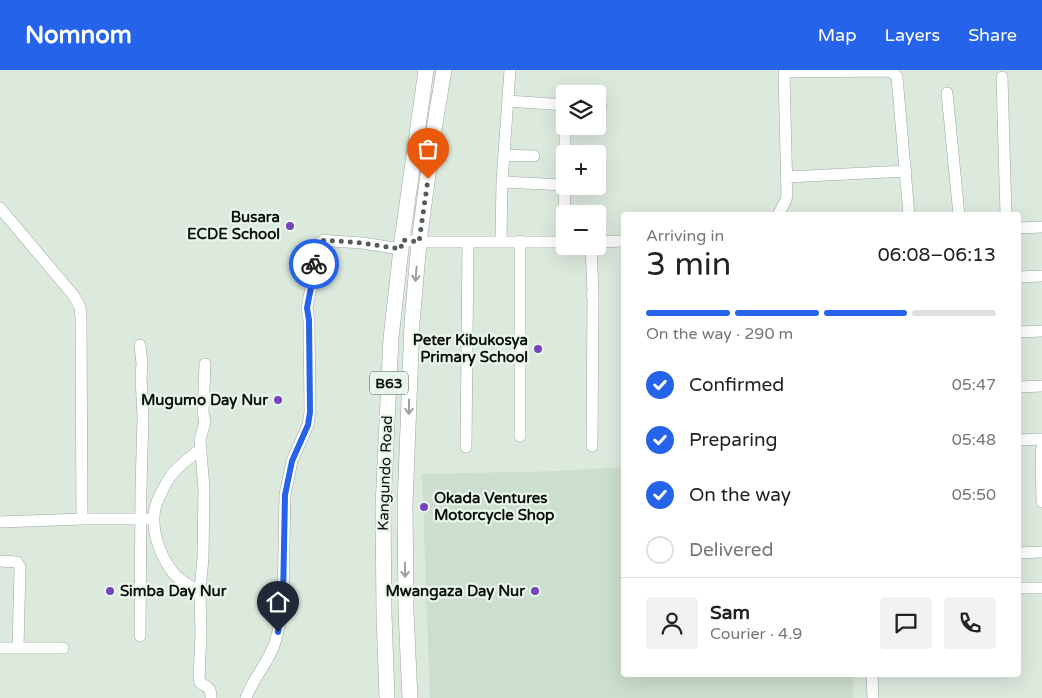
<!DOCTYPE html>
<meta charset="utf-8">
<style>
:root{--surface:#fff;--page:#f2f2f2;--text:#222;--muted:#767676;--line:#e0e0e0;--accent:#2563eb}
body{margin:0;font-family:"Varela Round",sans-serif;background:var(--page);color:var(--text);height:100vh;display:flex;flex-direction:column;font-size:19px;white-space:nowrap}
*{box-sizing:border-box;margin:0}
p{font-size:16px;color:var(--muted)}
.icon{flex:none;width:28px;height:28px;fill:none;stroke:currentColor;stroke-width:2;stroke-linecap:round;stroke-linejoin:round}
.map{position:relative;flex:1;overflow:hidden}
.side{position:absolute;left:621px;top:142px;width:400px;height:465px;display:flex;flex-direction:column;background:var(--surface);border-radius:5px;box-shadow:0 5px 20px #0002}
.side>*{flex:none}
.tools{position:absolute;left:556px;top:15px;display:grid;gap:10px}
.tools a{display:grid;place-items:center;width:50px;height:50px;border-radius:5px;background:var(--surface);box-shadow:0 5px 20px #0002;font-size:25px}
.pin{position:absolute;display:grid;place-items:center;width:42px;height:42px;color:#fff;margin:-51px -21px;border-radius:50% 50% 50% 0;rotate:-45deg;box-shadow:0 0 5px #0007}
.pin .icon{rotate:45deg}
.courier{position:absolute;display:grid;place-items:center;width:50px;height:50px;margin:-25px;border:4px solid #2563eb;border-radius:50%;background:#fff;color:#222;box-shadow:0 1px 6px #0007}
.headline em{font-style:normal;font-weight:600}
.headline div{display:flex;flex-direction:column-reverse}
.headline{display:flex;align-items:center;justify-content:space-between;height:85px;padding:0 25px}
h1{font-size:32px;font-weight:600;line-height:38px}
.bar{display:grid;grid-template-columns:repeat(4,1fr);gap:8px 5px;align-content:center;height:60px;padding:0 25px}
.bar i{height:6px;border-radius:4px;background:var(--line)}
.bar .active{background:var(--accent)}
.bar p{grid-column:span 4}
.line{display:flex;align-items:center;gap:12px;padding:0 25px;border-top:1px solid var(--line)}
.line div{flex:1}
.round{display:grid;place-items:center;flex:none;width:52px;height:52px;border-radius:5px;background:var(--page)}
ol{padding:0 25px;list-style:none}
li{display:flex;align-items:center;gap:15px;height:55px}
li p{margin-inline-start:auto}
li .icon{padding:5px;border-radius:50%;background:var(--accent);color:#fff;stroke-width:4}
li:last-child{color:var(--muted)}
li i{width:28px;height:28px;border:2px solid var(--line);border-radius:50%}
header{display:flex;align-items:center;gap:30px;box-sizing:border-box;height:70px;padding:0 25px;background:var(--accent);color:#fff}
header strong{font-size:24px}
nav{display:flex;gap:28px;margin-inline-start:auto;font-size:18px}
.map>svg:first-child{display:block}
.built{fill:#ccdece}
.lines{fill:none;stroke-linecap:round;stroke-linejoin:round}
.minor-casing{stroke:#9ca89d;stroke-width:12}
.highway-casing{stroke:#9ca89d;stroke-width:16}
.minor{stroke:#fff;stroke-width:11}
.highway{stroke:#fff;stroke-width:15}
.oneway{stroke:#9e9f9e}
.done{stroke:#555c56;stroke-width:5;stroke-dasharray:0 9}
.route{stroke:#2563eb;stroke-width:6}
.poi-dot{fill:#7544bc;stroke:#e9f6eb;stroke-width:2}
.labels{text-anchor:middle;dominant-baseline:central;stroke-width:4.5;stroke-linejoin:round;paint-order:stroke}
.shield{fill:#e9f6eb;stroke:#4e5550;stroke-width:1}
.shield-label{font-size:14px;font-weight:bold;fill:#0c100d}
.poi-label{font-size:15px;font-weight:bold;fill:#0c100d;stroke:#e9f6eb;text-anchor:end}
.street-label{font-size:15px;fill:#0c100d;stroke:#e9f6eb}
</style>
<header>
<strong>Nomnom</strong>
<nav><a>Map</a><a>Layers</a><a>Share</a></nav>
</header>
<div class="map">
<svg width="1042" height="628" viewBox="0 0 1042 628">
<rect width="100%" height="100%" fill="#dce9dd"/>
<!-- built -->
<path class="built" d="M 624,397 L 624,605 L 853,605 L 853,628 L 430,628 L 422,404 L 561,401 Z"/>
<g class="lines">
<!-- minor casing -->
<g class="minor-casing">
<path id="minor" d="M 1002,7 L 1006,145
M 947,23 L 959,145
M 508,31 L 565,35
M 598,37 L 601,37
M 565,84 L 565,56
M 504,85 L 534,86
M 787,107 L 906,101
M 502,112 L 565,115
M 0,138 L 74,226 L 80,237 L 81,248 L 82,449
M 778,145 L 786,130 L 787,125 L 784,2 L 889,1 L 894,4 L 897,7 L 909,145
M 1019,158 L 1042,157
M 402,170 L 419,172 L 565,172
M 501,171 L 502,112 L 510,0
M 564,172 L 565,104
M 598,172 L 624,171
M 591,176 L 593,223 L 592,225 L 593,227 L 592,376
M 1019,207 L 1042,206
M 1019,262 L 1042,261
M 205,294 L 203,343 L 205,352 L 200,370 L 204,419 L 203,487 L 200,522 L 201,562 L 199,609 L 200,612 C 208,619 211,616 211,628
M 1019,317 L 1042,316
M 520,366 L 520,171
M 1019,370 L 1042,369
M 466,377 L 468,172
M 1042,377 L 1041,383 L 1042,432
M 0,452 L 82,449 L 148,449
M 1019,483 L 1042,482
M 0,491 L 17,492 L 20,497 L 18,578 L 63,578
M 1019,518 L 1042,518
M 200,522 C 191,517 181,511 174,504 C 160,486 149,458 156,435 C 158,428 166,413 170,407 C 178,395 191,388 201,378
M 140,566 L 141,418 L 143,347 L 141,307 L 142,294 L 140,275
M 0,578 L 18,578
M 872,605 L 873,628
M 246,628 C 251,613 262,600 269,586 C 279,569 280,548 283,529 L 285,425 L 292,391 L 308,355 L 310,342 L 309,250 L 307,238 L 313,207 L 315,181 L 317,176 L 320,173 L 324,170 L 332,171 L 362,173 L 401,179"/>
</g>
<!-- highway casing -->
<g class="highway-casing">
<path id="highway" d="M 387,628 L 384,544 L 383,436 L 391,268 L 402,170 L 426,0
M 410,628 L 406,542 L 405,435 L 412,253 L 419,172 L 434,59 L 444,0"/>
</g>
<!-- minor -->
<use href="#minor" class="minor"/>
<!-- highway -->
<use href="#highway" class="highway"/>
</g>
<!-- one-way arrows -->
<defs><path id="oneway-shaft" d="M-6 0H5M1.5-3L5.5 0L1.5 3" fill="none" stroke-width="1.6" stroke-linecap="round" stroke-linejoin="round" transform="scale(1.25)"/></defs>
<g class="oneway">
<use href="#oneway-shaft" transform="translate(416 204) rotate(95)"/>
<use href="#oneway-shaft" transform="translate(409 337) rotate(91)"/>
<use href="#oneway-shaft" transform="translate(405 500) rotate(89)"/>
</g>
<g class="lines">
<!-- done -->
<path class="done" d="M 314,194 L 315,181 L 317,176 L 324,170 L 362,173 L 401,179 L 402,170 L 419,172 L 428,109"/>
<!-- route -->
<path class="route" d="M 278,562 L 283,529 L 285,425 L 292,391 L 308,355 L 310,342 L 309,250 L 307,238 L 313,207 L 314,194"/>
</g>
<!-- markers -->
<g class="poi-dot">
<circle cx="290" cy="156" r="5"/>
<circle cx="538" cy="279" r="5"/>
<circle cx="278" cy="330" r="5"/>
<circle cx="424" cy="437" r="5"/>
<circle cx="110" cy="521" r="5"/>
<circle cx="535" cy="521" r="5"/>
</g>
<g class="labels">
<!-- shield labels -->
<rect class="shield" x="370" y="301.5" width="38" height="23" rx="4"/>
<g class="shield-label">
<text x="389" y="313">B63</text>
</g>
<!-- poi labels -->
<g class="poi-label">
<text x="280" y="147">Busara<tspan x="280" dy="17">ECDE School</tspan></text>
<text x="528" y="270">Peter Kibukosya<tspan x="528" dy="17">Primary School</tspan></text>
<text x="268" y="330">Mugumo Day Nur</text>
<text x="434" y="428" text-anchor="start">Okada Ventures<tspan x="434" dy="17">Motorcycle Shop</tspan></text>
<text x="120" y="521" text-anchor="start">Simba Day Nur</text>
<text x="525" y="521">Mwangaza Day Nur</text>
</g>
<!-- street labels -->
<g class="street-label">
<text transform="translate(385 403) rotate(-88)">Kangundo Road</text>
</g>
</g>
</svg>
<div class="tools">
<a><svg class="icon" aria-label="layers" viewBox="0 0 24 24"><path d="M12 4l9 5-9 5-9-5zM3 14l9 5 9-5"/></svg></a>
<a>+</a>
<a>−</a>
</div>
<div class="pin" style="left:428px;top:109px;background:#ea580c"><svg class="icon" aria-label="bag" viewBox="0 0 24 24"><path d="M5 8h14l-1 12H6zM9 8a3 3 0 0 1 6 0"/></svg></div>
<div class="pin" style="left:278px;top:562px;background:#1f2937"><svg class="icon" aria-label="home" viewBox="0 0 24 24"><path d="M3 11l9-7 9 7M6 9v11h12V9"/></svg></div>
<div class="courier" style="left:314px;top:194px"><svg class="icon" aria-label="bike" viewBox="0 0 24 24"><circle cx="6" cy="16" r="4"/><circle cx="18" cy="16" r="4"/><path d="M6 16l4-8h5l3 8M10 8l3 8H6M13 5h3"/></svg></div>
<section class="side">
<div class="headline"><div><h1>3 min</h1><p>Arriving in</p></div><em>06:08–06:13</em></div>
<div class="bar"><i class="active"></i><i class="active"></i><i class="active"></i><i></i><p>On the way · 290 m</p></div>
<ol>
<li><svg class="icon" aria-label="check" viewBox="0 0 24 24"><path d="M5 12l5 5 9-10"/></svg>Confirmed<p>05:47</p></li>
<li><svg class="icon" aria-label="check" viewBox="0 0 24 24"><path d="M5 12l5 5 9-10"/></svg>Preparing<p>05:48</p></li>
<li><svg class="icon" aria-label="check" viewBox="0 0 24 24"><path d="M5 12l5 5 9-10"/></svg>On the way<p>05:50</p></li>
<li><i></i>Delivered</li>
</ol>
<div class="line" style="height:90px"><a class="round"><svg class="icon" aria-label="person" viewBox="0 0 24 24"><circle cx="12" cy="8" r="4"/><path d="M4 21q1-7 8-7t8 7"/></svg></a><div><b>Sam</b><p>Courier · 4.9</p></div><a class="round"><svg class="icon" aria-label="chat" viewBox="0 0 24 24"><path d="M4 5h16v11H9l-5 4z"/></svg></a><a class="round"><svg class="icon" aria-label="phone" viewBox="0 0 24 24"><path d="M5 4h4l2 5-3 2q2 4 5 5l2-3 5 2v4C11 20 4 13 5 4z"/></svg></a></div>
</section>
</div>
